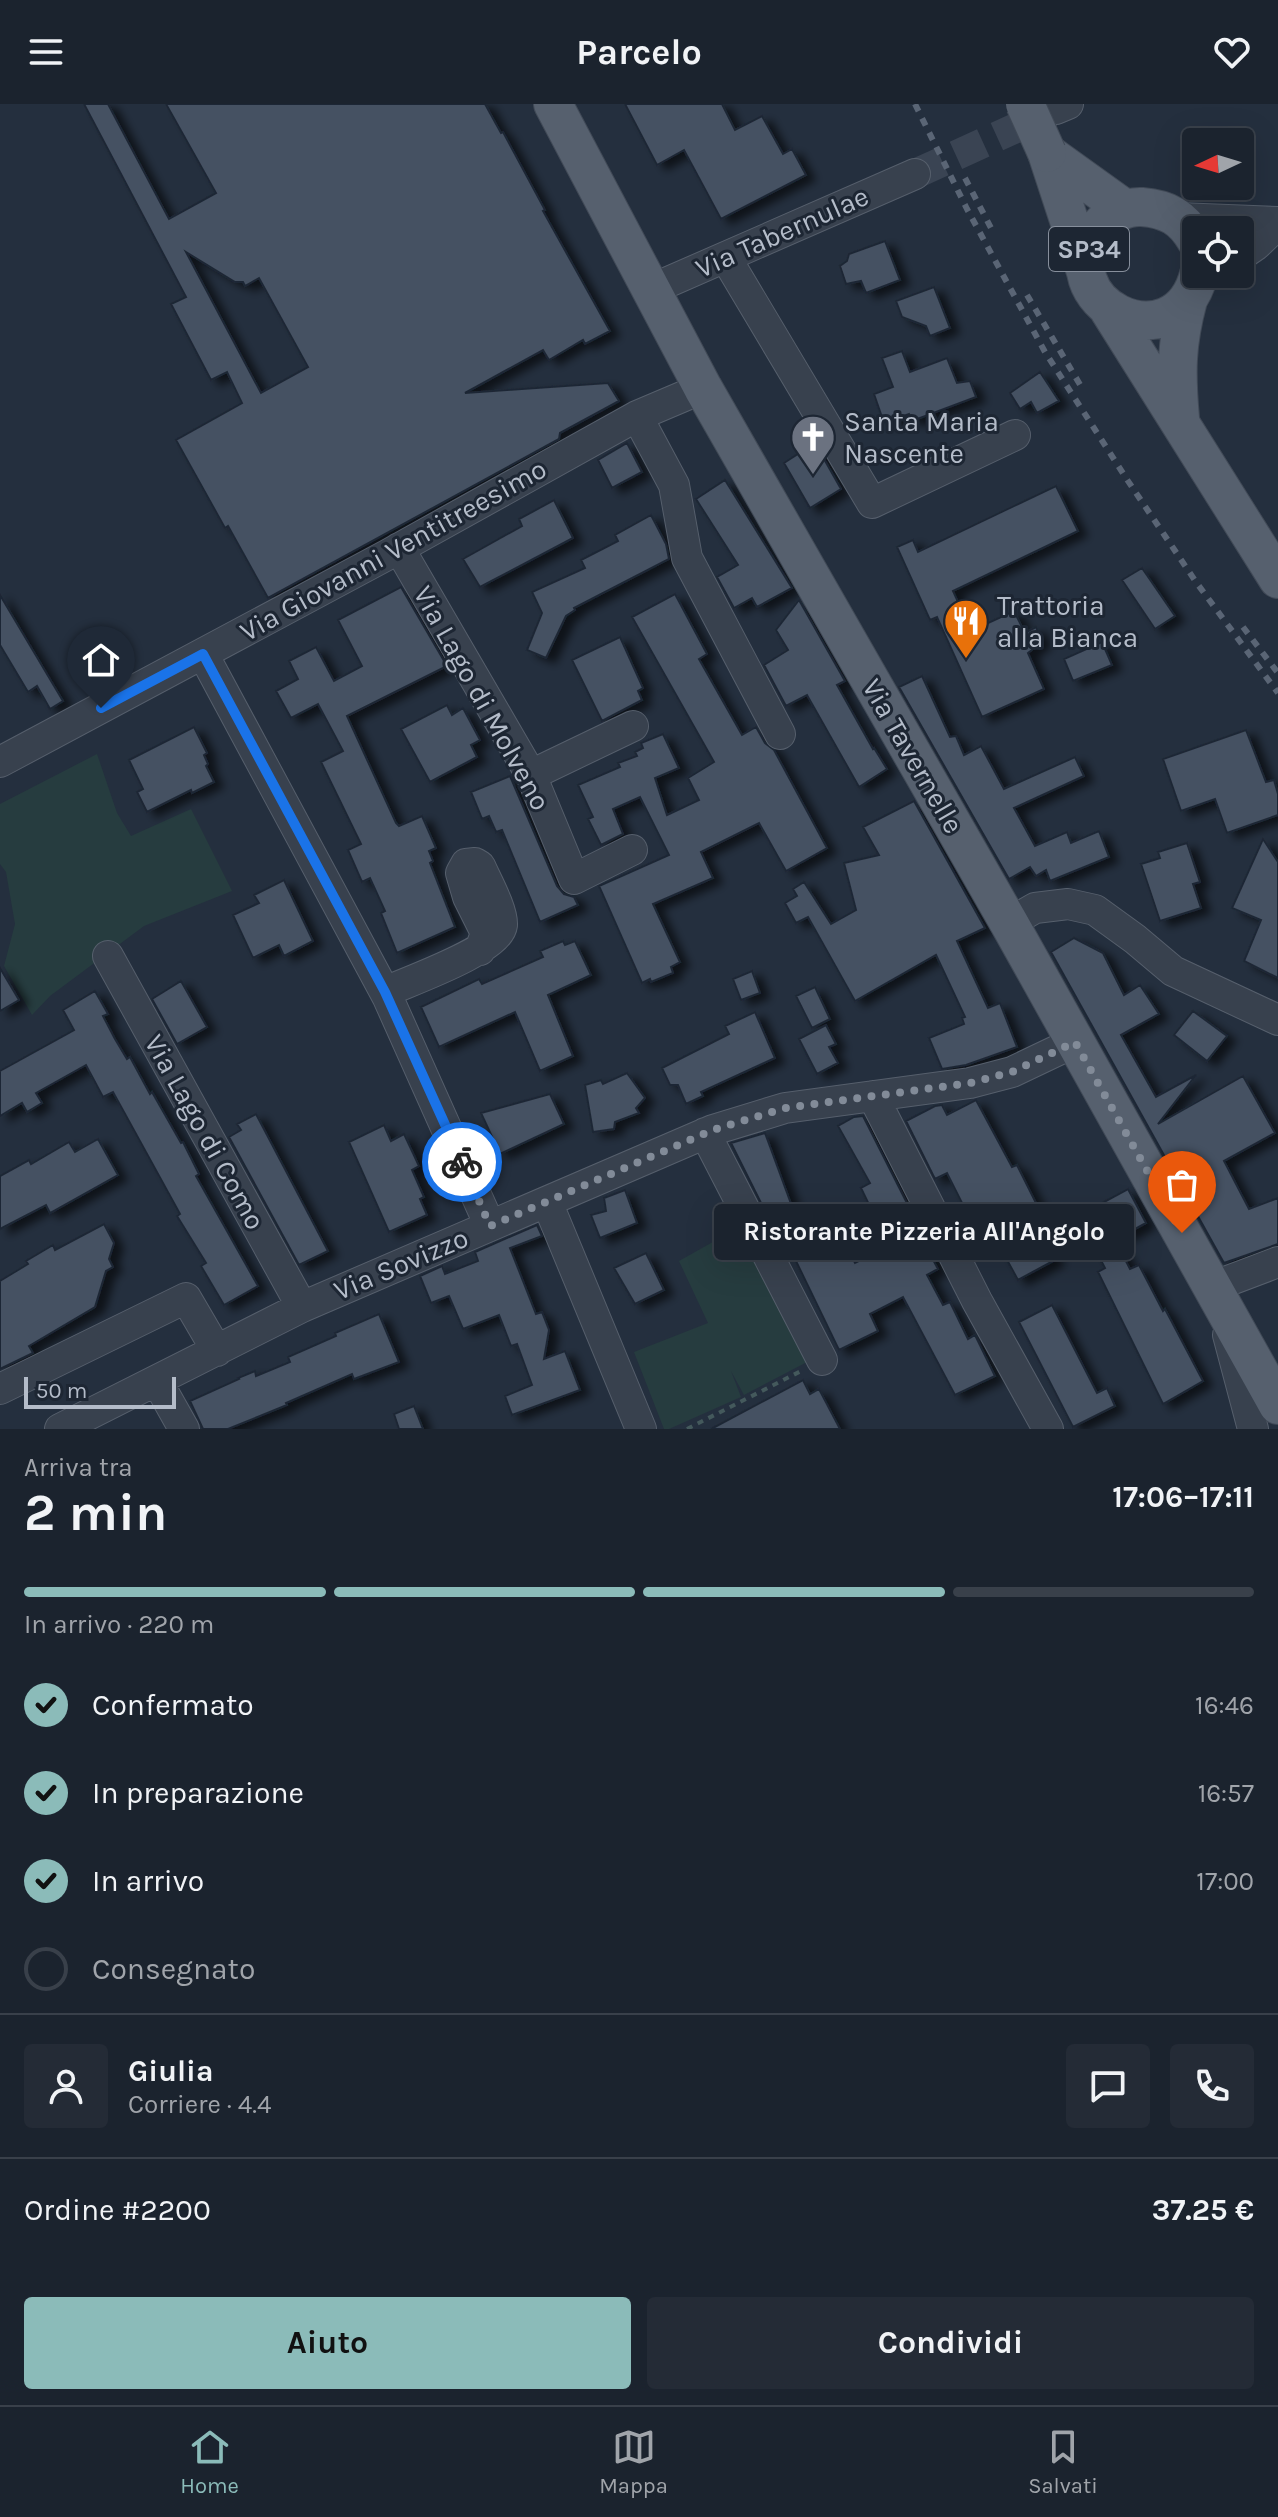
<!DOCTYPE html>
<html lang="it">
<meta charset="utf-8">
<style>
:root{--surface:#1b232e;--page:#242b36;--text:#f1f3f6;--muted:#a0a4aa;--line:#39404a;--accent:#8bbbb9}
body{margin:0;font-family:Karla,sans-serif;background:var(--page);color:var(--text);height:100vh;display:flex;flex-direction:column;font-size:30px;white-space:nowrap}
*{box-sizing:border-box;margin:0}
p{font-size:26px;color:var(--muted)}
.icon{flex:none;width:44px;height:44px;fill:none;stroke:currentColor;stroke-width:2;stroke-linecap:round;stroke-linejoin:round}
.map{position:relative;height:1325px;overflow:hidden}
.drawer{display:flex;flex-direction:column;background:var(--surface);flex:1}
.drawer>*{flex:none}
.needle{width:52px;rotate:266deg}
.fabs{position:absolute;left:1182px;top:24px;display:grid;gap:16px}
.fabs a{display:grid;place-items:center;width:72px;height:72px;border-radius:8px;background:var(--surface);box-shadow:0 8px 32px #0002,0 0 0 2px var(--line);font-size:40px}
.scale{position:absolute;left:24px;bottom:20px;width:152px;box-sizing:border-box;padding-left:8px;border:4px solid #b4bcc9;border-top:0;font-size:22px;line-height:28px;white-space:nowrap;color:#b4bcc9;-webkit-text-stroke:6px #1d2633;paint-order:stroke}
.pin{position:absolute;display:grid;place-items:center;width:68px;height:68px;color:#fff;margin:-82px -34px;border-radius:50% 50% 50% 0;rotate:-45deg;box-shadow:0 0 8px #0007}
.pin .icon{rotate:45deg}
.courier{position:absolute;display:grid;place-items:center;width:80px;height:80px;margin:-40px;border:6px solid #1a73e8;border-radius:50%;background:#fff;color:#222;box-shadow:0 2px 10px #0007}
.bubble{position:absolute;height:56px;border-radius:8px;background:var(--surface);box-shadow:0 8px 32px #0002,0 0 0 2px var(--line);font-size:26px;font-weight:700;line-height:56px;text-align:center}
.overview em{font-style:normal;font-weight:700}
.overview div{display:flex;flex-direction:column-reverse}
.overview{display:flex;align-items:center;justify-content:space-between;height:136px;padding:0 24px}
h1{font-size:52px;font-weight:700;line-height:60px}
.bar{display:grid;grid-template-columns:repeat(4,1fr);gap:12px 8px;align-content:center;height:96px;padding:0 24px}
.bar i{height:10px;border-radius:6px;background:var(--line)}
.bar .on{background:var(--accent)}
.bar p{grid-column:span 4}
.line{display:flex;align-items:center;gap:20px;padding:0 24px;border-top:2px solid var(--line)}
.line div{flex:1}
.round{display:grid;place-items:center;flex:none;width:84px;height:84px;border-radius:8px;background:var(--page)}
ol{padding:0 24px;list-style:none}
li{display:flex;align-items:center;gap:24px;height:88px}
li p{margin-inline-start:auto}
li .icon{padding:8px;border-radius:50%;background:var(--accent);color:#111;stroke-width:4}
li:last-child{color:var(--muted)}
li i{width:44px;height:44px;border:4px solid var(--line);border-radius:50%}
.action{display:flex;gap:16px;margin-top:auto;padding:16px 24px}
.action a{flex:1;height:92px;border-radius:8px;background:var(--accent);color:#111;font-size:32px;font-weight:700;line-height:92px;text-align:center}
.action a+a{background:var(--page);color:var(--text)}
header{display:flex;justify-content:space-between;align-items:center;height:104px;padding:0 24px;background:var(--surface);font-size:36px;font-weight:700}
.dock{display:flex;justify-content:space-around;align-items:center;height:112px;border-top:2px solid var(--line);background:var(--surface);font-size:22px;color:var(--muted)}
.dock a{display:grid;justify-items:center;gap:4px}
.dock .on{color:var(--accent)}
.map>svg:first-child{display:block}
.green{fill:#263c3f}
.building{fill:#455162;stroke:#1f2835;stroke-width:2;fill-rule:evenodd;filter:url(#shadow)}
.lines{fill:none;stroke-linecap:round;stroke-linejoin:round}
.minor-tunnel{stroke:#3a4453;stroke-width:30;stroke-dasharray:30 15;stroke-linecap:butt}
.minor-casing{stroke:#565f6c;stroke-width:32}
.major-casing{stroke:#414a57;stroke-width:40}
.path{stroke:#44595c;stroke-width:4;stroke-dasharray:6 6;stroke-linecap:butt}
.minor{stroke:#38414e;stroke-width:30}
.major{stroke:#56606e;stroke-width:38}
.rail{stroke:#5a6575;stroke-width:6;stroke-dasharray:8 8;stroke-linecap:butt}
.major-bridge-casing{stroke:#414a57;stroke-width:40;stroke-linecap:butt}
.major-bridge{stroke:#56606e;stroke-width:38}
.done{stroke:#828b98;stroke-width:8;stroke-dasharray:0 14.4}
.route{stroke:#1a73e8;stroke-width:10}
.labels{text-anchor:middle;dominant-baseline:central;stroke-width:6;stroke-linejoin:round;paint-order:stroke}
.shield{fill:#1d2633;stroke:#878f9c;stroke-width:2}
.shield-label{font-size:26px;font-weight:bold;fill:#b4bcc9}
.street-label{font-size:28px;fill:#b4bcc9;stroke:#1d2633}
.poi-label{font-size:28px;fill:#b4bcc9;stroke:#1d2633;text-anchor:start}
</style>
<header><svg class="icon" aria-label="menu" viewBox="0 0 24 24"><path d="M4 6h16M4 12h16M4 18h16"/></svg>Parcelo<svg class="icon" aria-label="heart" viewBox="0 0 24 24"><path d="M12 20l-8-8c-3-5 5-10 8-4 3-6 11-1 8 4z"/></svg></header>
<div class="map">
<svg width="1278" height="1325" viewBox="0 0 1278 1325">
<defs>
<filter id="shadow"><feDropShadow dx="9" dy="5" stdDeviation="4" flood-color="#0009"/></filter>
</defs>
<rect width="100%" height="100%" fill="#242f3e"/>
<!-- green -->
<path class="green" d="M 97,650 L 117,709 L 131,732 L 191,705 L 232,787 L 144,822 L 50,892 L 32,911 L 4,862 L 15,820 L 6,768 L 0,760 L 0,700 Z
M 736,1125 L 811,1256 L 744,1291 L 731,1267 L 741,1293 L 669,1325 L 664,1325 L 634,1248 L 708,1219 L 679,1157 Z"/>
<!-- building -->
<path class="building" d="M 84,0 L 108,0 L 169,115 L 216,89 L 166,0 L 485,0 L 501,29 L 503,28 L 545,106 L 543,107 L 610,227 L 585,240 L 583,236 L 549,256 L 543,246 L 465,289 L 608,279 L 619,297 L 560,329 L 559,335 L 268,494 L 228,422 L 225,424 L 176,336 L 242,299 L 227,268 L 211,276 L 171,200 L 186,193 ZM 186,148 L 235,178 L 243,178 L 245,182 L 259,174 L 308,263 L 261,289 Z
M 625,0 L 722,0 L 735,26 L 762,12 L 783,50 L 792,45 L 806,71 L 721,115 L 684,46 L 657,61 Z
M 885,137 L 900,176 L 866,189 L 861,177 L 846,180 L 840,162 L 847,157 L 849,150 Z
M 934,183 L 950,224 L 930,232 L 926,222 L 902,213 L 896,197 Z
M 902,247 L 910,268 L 947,254 L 957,279 L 970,277 L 976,293 L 912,317 L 909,310 L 884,319 L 874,290 L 893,283 L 882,254 Z
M 1040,268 L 1059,297 L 1037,309 L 1031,298 L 1020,305 L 1010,289 Z
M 627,339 L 642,368 L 612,384 L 598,356 Z
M 815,339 L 841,385 L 810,404 L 784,359 Z
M 725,376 L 792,484 L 757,503 L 752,494 L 734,504 L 717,473 L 738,461 L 696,395 Z
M 1056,382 L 1078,427 L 953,487 L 971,527 L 1014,507 L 1025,529 L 1036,523 L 1042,538 L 1028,549 L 1044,585 L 982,613 L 937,513 L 930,516 L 897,443 L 913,436 L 918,448 Z
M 554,396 L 573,434 L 480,483 L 463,455 L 522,422 L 519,415 Z
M 651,411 L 666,440 L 669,455 L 574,504 L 575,506 L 566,512 L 546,554 L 527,546 L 542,509 L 532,488 L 585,464 L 581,456 L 618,437 L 615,431 Z
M 1142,464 L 1175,512 L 1155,525 L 1122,476 Z
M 401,483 L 447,562 L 347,612 L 396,719 L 399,722 L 422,712 L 436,744 L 429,747 L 433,757 L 430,759 L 455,823 L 397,849 L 381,809 L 385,807 L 370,774 L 362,778 L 348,746 L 361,740 L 321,658 L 343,647 L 318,600 L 291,614 L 276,587 L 298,575 L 289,557 L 316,543 L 334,577 L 362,562 L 338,516 Z
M 675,490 L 707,550 L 699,555 L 742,631 L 756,623 L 765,639 L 774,646 L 827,744 L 786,767 L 759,719 L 701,748 L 713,774 L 653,800 L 680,858 L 671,863 L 673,869 L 651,878 L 650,875 L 642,879 L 599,782 L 669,751 L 640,693 L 613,705 L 623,730 L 601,741 L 588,715 L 593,713 L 578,681 L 620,663 L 618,659 L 637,652 L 635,648 L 643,644 L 641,639 L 663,630 L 679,664 L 655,674 L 667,711 L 699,696 L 688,674 L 714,658 L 632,513 Z
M 0,491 L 63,597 L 50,605 L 37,582 L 28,588 L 0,541 Z
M 799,496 L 845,577 L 837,581 L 873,645 L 874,644 L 887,665 L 859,683 L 807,591 L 786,602 L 764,561 L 788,546 L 776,526 Z
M 620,533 L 643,584 L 638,587 L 642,596 L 602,617 L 572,556 Z
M 1102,538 L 1112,561 L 1073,577 L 1064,555 Z
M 922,572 L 950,633 L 956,632 L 964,651 L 981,642 L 1004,685 L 1075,653 L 1084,672 L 1014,704 L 1035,742 L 1067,728 L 1071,739 L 1099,727 L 1109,753 L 1050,777 L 1046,766 L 1036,772 L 1030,763 L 1009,775 L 899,583 Z
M 447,601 L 452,611 L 463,604 L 480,636 L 471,641 L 477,653 L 430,678 L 401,625 Z
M 194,623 L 207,649 L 204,651 L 208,660 L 206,662 L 214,678 L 192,689 L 191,686 L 147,708 L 137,688 L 143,685 L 129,656 Z
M 1246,626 L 1266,678 L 1274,676 L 1278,690 L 1278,711 L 1227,729 L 1215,695 L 1181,707 L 1163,655 Z
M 510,672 L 557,782 L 564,790 L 574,793 L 578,801 L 540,818 L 502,726 L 496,728 L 489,712 L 482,715 L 471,688 Z
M 914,697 L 985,824 L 957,837 L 988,904 L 1000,899 L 1017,943 L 966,961 L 942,965 L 929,934 L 964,920 L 962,914 L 965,913 L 936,851 L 855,897 L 808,813 L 796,819 L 785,799 L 797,792 L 793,785 L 804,778 L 831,820 L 856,806 L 844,759 L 879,751 L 863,723 Z
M 1263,735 L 1278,758 L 1278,874 L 1244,857 L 1261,816 L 1232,804 Z
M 1187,739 L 1200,778 L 1193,780 L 1201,804 L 1160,817 L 1141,760 L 1160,754 L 1158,748 Z
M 284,776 L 313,837 L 284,852 L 279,841 L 253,854 L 233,811 L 259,799 L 254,791 Z
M 1074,834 L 1103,849 L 1124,891 L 1140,881 L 1159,910 L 1121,931 L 1156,993 L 1196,971 L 1158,1020 L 1243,972 L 1275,1029 L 1224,1057 L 1249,1105 L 1278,1094 L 1278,1140 L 1224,1159 L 1051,848 Z
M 563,837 L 565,841 L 575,837 L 591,871 L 548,891 L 573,952 L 540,967 L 515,908 L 439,943 L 421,903 L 479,875 L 482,880 L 543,853 L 540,847 Z
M 0,864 L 19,896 L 0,907 Z
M 752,867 L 760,889 L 741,896 L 733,875 Z
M 181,877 L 207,923 L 177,940 L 152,895 Z
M 815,883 L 830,915 L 812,924 L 796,892 Z
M 95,887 L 108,910 L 103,912 L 115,935 L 127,955 L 130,953 L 150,990 L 152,988 L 181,1039 L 183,1038 L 199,1070 L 196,1072 L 258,1182 L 224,1201 L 201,1162 L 206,1159 L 177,1112 L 180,1110 L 113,988 L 103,993 L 86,961 L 36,989 L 42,999 L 27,1008 L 22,999 L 0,1012 L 0,967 L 74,926 L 63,906 Z
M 1193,907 L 1227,932 L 1207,957 L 1174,931 Z
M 755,908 L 775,954 L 701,988 L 703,992 L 686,1000 L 678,981 L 670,981 L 662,964 L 729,930 L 725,922 Z
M 826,921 L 836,940 L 829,943 L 838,959 L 817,970 L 799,935 Z
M 627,969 L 645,994 L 636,1004 L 639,1009 L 615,1018 L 614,1025 L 593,1028 L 585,981 L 601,976 L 603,980 Z
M 550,990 L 564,1020 L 500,1050 L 481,1009 Z
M 976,996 L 1012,1063 L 1017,1061 L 1040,1107 L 1031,1112 L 1055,1156 L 1018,1176 L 994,1132 L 986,1136 L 971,1107 L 967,1109 L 947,1069 L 935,1075 L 906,1017 L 935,1002 L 942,1001 L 947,1011 Z
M 256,1010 L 328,1147 L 299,1161 L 229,1033 L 241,1026 L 237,1020 Z
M 863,1012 L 917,1119 L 914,1120 L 938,1165 L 927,1171 L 943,1201 L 950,1198 L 968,1235 L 975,1231 L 995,1272 L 955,1291 L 903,1193 L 870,1210 L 878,1227 L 839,1246 L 795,1155 L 800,1152 L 778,1107 L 767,1111 L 731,1039 L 765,1029 L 800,1124 L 830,1109 L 855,1159 L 889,1142 L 861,1084 L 870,1079 L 838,1022 L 854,1013 Z
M 384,1021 L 391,1037 L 404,1030 L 419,1062 L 412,1066 L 424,1093 L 420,1095 L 427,1111 L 389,1128 L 349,1038 Z
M 98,1035 L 118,1071 L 50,1109 L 46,1101 L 0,1125 L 0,1072 L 29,1056 L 31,1060 L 69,1038 L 75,1048 Z
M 1128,1085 L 1146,1119 L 1115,1136 L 1130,1165 L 1139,1161 L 1163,1207 L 1165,1205 L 1203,1277 L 1163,1300 L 1098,1168 L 1105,1164 L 1078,1112 Z
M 625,1086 L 637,1119 L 600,1134 L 591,1111 L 606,1107 L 604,1094 Z
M 104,1120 L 114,1139 L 109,1155 L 113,1163 L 106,1167 L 95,1203 L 29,1242 L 33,1249 L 0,1265 L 0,1177 L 28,1160 L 26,1157 L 53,1141 L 55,1146 Z
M 537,1121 L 542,1132 L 510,1144 L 536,1210 L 542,1208 L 549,1226 L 544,1255 L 565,1247 L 580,1286 L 512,1311 L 505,1292 L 532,1281 L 517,1240 L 511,1242 L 499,1211 L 463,1225 L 449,1192 L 431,1199 L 420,1172 L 442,1162 L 445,1170 L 478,1157 L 475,1148 Z
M 646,1149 L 664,1186 L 635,1200 L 614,1164 Z
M 1052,1201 L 1097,1289 L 1107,1284 L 1115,1302 L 1073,1323 L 1019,1218 Z
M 379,1210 L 399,1258 L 354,1275 L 352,1270 L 286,1299 L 287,1301 L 228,1325 L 203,1325 L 190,1297 L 239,1275 L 238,1274 L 255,1267 L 256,1272 L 290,1258 L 288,1253 L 336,1232 L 335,1229 Z
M 803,1276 L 810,1290 L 819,1285 L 840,1325 L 711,1325 Z
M 414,1302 L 423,1325 L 399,1325 L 394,1310 Z"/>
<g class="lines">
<!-- minor-tunnel -->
<path class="minor-tunnel" d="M 915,70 L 1051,8"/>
<!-- minor casing -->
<g class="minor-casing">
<path id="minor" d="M 1056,5 L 1068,0
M 1178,114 L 1278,118
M 1240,152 L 1256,141 L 1278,120
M 726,154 L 872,399 L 1015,331
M 650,186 L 915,70
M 637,312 L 674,381 L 687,454 L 780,630
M 399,444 L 531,671 L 574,775 L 632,746
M 203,550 L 388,894 L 490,1122
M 0,658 L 387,451 L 637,312 L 703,284
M 531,671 L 633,622
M 1009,819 L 1035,804 L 1068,800 L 1095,806 L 1135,835 L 1173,867 L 1278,916
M 108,852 L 302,1203
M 385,888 C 409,877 499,846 502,821 C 503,806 486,776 480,762 L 475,759 L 466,760 L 461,769 L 468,793 L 486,829 L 480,846
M 873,992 L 977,1197 L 1048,1325
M 705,1029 L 822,1256
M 547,1098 L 641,1325
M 1212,1183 L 1278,1158
M 1228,1231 L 1253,1325
M 157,1277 L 184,1325
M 0,1285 L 186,1194 L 217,1247
M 60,1325 L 302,1203 L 713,1026 L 785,1004 L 970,979 L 1012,968 L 1075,938"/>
</g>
<!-- major casing -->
<g class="major-casing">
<path id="major" d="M 553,0 L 703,284 L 1009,819 L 1278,1301
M 1047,49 L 1086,168
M 1047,49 L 1125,105
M 1196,136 C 1183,114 1168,105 1142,103 C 1126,102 1109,111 1099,123 C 1043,198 1175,264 1199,170
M 1109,206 L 1278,475
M 1180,314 C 1176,269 1176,240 1188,196"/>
</g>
<!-- path -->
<path class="path" d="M 687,1325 L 803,1266"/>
<!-- minor -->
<use href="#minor" class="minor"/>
<!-- major -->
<use href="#major" class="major"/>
<!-- rail -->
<path class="rail" d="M 915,0 L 967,105 L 1045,248 L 1128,377 L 1196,478 L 1278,589
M 965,74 L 991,124
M 1027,191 L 1082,284
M 1243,523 L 1278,569"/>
<!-- major-bridge casing -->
<g class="major-bridge-casing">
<path id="major-bridge" d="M 1025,0 L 1047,49"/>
</g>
<!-- major-bridge -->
<use href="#major-bridge" class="major-bridge"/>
</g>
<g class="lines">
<!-- done -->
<path class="done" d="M 462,1058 L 490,1122 L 713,1026 L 785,1004 L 970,979 L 1012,968 L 1075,938 L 1182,1129"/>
<!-- route -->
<path class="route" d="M 101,604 L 203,550 L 385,888 L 462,1058"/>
</g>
<!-- icons -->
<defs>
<g id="church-pin" transform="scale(2.3)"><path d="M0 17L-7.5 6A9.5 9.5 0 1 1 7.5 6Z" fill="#6b7280" stroke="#1d2633"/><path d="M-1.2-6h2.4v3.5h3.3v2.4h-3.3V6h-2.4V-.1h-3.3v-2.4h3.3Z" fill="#fff"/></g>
<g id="restaurant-pin" transform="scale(2.3)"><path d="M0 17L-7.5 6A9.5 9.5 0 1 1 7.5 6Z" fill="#e8710a" stroke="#1d2633"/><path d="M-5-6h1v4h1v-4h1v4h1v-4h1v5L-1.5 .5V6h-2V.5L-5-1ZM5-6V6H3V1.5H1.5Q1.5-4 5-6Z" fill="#fff"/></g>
</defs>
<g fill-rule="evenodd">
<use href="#church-pin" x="813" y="333"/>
<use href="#restaurant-pin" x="966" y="517"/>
</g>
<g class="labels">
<!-- shield labels -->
<rect class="shield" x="1049" y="123" width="80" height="44" rx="6"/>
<g class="shield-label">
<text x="1089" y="145">SP34</text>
</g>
<!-- street labels -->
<g class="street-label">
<text transform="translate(782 128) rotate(-24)">Via Tabernulae</text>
<text transform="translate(393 446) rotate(-29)">Via Giovanni Ventitreesimo</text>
<text transform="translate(482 594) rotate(61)">Via Lago di Molveno</text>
<text transform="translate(913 652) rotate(60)">Via Tavernelle</text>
<text transform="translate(205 1028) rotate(61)">Via Lago di Como</text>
<text transform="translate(401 1160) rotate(-23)">Via Sovizzo</text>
</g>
<!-- poi labels -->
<g class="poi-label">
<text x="844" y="317">Santa Maria<tspan x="844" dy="32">Nascente</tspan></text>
<text x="997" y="501">Trattoria<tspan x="997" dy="32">alla Bianca</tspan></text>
</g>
</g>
</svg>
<div class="fabs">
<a><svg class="needle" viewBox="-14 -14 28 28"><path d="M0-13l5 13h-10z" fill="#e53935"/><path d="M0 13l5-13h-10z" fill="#a0a4aa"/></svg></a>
<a><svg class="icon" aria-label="locate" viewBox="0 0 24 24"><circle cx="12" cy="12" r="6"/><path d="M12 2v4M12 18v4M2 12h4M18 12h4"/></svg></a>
</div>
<div class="scale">50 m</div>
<div class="pin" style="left:1182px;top:1129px;background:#ea580c"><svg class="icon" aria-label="bag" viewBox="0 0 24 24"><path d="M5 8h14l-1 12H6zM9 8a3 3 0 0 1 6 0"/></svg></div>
<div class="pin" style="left:101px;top:604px;background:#1f2937"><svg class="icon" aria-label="home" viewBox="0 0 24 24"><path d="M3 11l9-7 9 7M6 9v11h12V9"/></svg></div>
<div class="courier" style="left:462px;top:1058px"><svg class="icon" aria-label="bike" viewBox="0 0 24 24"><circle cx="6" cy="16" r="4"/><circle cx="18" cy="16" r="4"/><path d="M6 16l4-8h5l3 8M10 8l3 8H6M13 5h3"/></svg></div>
<div class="bubble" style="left:714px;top:1100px;width:420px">Ristorante Pizzeria All'Angolo</div>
</div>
<section class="drawer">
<div class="overview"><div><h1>2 min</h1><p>Arriva tra</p></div><em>17:06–17:11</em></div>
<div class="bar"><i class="on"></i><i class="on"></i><i class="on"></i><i></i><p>In arrivo · 220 m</p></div>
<ol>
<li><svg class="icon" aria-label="check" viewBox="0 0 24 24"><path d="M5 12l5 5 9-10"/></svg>Confermato<p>16:46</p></li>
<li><svg class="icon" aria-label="check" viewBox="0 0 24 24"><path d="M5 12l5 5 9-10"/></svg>In preparazione<p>16:57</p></li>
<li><svg class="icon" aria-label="check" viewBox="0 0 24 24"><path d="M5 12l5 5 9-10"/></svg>In arrivo<p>17:00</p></li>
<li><i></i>Consegnato</li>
</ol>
<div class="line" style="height:144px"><a class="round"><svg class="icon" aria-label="person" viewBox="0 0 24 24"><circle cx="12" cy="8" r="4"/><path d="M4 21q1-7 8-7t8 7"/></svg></a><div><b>Giulia</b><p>Corriere · 4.4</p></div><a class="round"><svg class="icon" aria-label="chat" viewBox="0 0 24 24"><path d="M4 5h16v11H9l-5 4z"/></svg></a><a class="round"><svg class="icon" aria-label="phone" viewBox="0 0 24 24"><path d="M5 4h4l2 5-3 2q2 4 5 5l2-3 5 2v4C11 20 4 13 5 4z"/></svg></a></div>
<div class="line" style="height:104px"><div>Ordine #2200</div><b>37.25 €</b></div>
<div class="action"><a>Aiuto</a><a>Condividi</a></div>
</section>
<nav class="dock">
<a class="on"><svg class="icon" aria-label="home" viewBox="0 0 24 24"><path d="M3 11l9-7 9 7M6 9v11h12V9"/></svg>Home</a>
<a><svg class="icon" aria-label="map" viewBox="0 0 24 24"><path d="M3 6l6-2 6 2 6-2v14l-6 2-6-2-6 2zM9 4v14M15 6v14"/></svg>Mappa</a>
<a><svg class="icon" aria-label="saved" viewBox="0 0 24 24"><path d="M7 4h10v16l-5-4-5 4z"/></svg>Salvati</a>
</nav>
